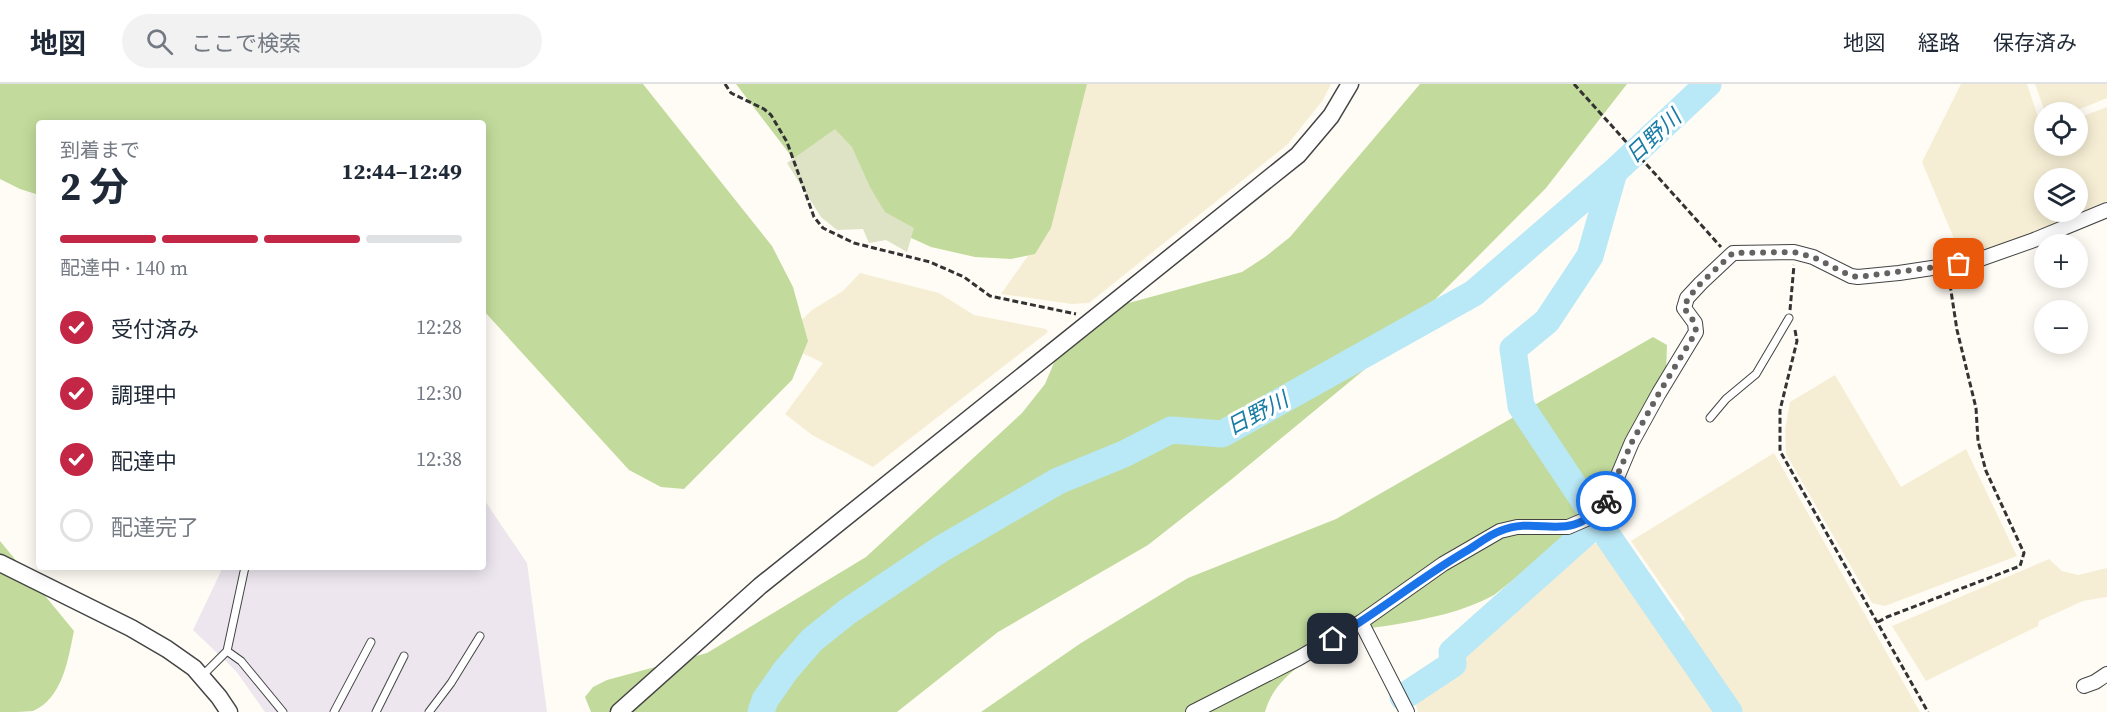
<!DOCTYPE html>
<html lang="ja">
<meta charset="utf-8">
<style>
:root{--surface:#fff;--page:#f2f2f3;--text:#1f2937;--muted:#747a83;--line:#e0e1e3;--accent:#c32745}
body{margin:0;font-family:"Source Serif 4","Noto Sans JP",serif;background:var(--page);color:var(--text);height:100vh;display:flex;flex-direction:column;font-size:22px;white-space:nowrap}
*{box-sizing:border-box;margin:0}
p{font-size:20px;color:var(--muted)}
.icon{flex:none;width:33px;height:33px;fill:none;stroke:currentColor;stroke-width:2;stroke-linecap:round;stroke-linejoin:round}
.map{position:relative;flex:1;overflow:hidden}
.side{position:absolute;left:36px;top:36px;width:450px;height:450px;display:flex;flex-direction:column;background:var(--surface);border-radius:6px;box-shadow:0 3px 15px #0003}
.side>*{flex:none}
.tools{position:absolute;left:2034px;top:18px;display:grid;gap:12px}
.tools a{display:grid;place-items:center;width:54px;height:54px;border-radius:50%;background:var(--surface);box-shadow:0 3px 15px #0003;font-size:30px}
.pin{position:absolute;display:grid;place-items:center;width:51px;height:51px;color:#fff;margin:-26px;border-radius:12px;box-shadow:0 3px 9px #0006}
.courier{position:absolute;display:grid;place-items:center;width:60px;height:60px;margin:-30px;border:4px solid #1a73e8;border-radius:50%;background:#fff;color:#222;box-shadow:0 2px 8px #0007}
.summary em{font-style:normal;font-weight:700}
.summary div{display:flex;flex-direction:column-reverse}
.summary{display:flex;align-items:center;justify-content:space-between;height:102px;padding:0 24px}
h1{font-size:39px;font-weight:700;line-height:45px}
.bar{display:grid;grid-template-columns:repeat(4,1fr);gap:9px 6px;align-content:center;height:72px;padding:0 24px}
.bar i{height:8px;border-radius:4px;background:var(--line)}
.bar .active{background:var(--accent)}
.bar p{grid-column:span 4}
ol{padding:0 24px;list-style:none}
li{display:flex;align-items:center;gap:18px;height:66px}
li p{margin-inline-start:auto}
li .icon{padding:6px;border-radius:50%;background:var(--accent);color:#fff;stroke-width:4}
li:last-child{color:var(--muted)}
li i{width:33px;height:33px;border:3px solid var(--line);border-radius:50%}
header{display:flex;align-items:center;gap:36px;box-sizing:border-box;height:84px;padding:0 30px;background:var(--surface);border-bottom:2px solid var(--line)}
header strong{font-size:28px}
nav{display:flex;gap:33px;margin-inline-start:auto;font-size:21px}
.search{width:420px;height:54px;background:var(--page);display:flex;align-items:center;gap:15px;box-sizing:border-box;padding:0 21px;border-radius:33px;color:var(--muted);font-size:22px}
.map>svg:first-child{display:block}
.industrial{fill:#ede6ef}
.farmland{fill:#f6eed4;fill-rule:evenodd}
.forest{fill:#c2db9c}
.cemetery{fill:#dde3c4}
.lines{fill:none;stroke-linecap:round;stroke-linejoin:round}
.river{stroke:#b9e8f6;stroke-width:27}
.service-casing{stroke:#444;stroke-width:9}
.minor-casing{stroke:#444;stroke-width:16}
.tertiary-casing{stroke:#444;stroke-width:19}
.path{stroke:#333;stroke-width:3;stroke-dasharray:6 3;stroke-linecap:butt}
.service{stroke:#fff;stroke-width:7}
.minor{stroke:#fff;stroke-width:14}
.tertiary{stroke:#fff;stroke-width:16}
.done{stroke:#646361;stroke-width:6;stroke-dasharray:0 10.8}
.route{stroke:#1a73e8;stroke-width:8}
.labels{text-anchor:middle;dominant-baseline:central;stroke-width:6;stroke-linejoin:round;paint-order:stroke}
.water-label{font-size:22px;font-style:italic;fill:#187ca5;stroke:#fff}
</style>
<header>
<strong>地図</strong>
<div class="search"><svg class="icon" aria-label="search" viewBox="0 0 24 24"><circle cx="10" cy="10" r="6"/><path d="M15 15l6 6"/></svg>ここで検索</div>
<nav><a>地図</a><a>経路</a><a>保存済み</a></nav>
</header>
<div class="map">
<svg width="2107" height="628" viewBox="0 0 2107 628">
<rect width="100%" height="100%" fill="#fffcf5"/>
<!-- industrial -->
<path class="industrial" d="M 483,414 L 527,479 L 547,628 L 265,628 L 236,587 L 193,546 L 223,483 L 483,483 Z"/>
<!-- farmland -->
<path class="farmland" d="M 1069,0 L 1331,0 L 1323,16 L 1288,60 L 1089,219 L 1072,220 L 1001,210 L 1032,166 Z
M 1961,0 L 2027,0 L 2043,47 L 2044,47 L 2044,62 L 2078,62 L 2078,34 L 2107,23 L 2107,117 L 2023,153 L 1962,174 L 1922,78 ZM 2044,94 L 2078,94 L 2078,128 L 2044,128 Z
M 2035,0 L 2107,0 L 2107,14 L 2073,28 L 2054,28 L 2052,25 L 2045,28 Z
M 860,189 L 939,209 L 974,231 L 1046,245 L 1048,248 L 873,383 L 812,351 L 785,330 L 823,279 L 790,263 L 787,250 L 812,226 L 843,207 Z
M 1835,291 L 1901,403 L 1966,365 L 2017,472 L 1885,522 L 1872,519 L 1786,370 L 1785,345 L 1790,318 Z
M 1774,369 L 1920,628 L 1739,628 L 1680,542 L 1685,535 L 1631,457 Z
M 1588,457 L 1602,462 L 1715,628 L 1418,628 L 1414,616 L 1461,589 L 1463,569 Z
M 2049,475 L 2062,487 L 2078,491 L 2107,484 L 2107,513 L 2083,517 L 2039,537 L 2038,542 L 1926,597 L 1892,542 Z"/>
<!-- forest -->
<path class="forest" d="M 0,0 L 643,0 L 772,162 L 793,203 L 808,257 L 792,296 L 684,405 L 661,403 L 629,386 L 483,226 L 483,39 L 39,39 L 39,111 L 20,105 L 0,95 Z
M 736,0 L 1087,0 L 1051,144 L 1035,170 L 1011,175 L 975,173 L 931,163 L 835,119 L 795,77 Z
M 1420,0 L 1627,0 L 1546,104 L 1370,281 L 1232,395 L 1148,461 L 998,548 L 897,628 L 591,628 L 585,613 L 593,603 L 607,596 L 707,569 L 866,473 L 1022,329 L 1045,300 L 1056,274 L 1114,223 L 1242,188 L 1265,173 L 1290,153 Z
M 1653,253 L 1667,261 L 1666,291 L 1615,388 L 1585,439 L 1494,511 C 1463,528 1427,535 1392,541 C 1380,543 1363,544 1351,549 C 1343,552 1335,559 1328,563 C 1301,580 1274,596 1265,628 L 981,628 L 1081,559 L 1188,494 L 1336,435 Z
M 0,457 L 74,547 C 68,575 63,614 33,627 C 25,628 9,628 0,628 Z"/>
<!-- cemetery -->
<path class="cemetery" d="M 835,45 L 852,63 L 870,103 L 885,128 L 914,144 L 907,168 L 886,156 L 869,159 L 863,145 L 837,146 L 821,133 L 787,79 Z"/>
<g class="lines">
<!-- river -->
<path class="river" d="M 1614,88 L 1590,172 L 1547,237 L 1513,265 L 1521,322 L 1598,438 L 1729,628
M 1403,613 L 1453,580 L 1452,568 L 1598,438
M 761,628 L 765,616 L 786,586 L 812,556 L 847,528 L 941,465 L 1058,397 L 1124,370 L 1171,346 L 1222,350 L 1474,209 L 1614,88 L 1708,0"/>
<!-- service casing -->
<g class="service-casing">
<path id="service" d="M 1710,334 L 1726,315 L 1756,290 L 1789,234
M 227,567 L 241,577 L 283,628
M 201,593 L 227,567 L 245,483
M 334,628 L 371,558
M 376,628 L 404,572
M 429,628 L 451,599 L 480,552"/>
</g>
<!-- minor casing -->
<g class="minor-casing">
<path id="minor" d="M 1361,538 L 1407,628
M 2084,602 L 2095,598 L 2107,590
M 1193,628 L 1299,574 L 1361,538 L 1443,480 L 1500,447 L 1517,443 L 1568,443 L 1589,434 L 1608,415 L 1632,358 L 1659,309 L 1696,248 L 1695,239 L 1684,224 L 1687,214 L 1701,199 L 1733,169 L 1794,168 L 1813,173 L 1851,192 L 1858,193 L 1899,189 L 1972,178 L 2034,156 L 2107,126"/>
</g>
<!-- tertiary casing -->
<g class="tertiary-casing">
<path id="tertiary" d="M 0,479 L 131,544 L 167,565 L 194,584 L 219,613 L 229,628
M 619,628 L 760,502 L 1298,71 L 1331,32 L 1350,0"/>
</g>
<!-- path -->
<path class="path" d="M 725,0 L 731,9 L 764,25 L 771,31 L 787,58 L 814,133 L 823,144 L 854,159 L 930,178 L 964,193 L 990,212 L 1076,230
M 1574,0 L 1721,163
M 1790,226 L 1794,181
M 1795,246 L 1797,257 L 1780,326 L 1780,367 L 1928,628
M 1878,538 L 1887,533 L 2020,482 L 2024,469 L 1986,387 L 1978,357 L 1976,324 L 1957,246 L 1949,194"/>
<!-- service -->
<use href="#service" class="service"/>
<!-- minor -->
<use href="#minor" class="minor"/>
<!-- tertiary -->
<use href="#tertiary" class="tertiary"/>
</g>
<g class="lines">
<!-- done -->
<path class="done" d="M 1606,417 L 1632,358 L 1659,309 L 1696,248 L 1695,239 L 1684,224 L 1688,214 L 1701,199 L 1733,169 L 1794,168 L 1813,173 L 1851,192 L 1858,193 L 1959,180"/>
<!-- route -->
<path class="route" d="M 1333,555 C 1379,528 1421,493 1468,466 C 1478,460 1489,451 1500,447 C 1542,430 1568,463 1606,417"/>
</g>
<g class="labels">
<!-- water labels -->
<g class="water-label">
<text transform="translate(1653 52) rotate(-43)">日野川</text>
<text transform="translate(1257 329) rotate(-28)">日野川</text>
</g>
</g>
</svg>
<div class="tools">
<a><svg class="icon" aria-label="locate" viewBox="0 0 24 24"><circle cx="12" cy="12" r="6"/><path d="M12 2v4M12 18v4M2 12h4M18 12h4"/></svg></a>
<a><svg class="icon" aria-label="layers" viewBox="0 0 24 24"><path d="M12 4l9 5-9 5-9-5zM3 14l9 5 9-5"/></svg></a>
<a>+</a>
<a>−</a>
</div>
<div class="pin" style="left:1959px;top:180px;background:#ea580c"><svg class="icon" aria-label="bag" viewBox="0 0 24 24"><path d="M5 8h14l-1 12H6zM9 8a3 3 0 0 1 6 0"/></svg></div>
<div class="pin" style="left:1333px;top:555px;background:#1f2937"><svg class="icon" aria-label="home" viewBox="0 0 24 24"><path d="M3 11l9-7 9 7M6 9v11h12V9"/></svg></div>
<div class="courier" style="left:1606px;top:417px"><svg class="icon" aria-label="bike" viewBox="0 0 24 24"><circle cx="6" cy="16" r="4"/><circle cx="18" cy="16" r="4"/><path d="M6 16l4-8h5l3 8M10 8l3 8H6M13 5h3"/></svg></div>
<section class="side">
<div class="summary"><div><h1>2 分</h1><p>到着まで</p></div><em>12:44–12:49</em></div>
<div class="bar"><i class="active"></i><i class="active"></i><i class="active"></i><i></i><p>配達中 · 140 m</p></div>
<ol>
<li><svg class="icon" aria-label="check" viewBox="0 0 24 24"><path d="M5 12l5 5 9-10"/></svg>受付済み<p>12:28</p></li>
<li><svg class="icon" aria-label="check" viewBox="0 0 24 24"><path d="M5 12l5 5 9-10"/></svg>調理中<p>12:30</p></li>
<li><svg class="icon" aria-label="check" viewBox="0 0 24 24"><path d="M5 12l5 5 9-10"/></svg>配達中<p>12:38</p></li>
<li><i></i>配達完了</li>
</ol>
</section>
</div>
